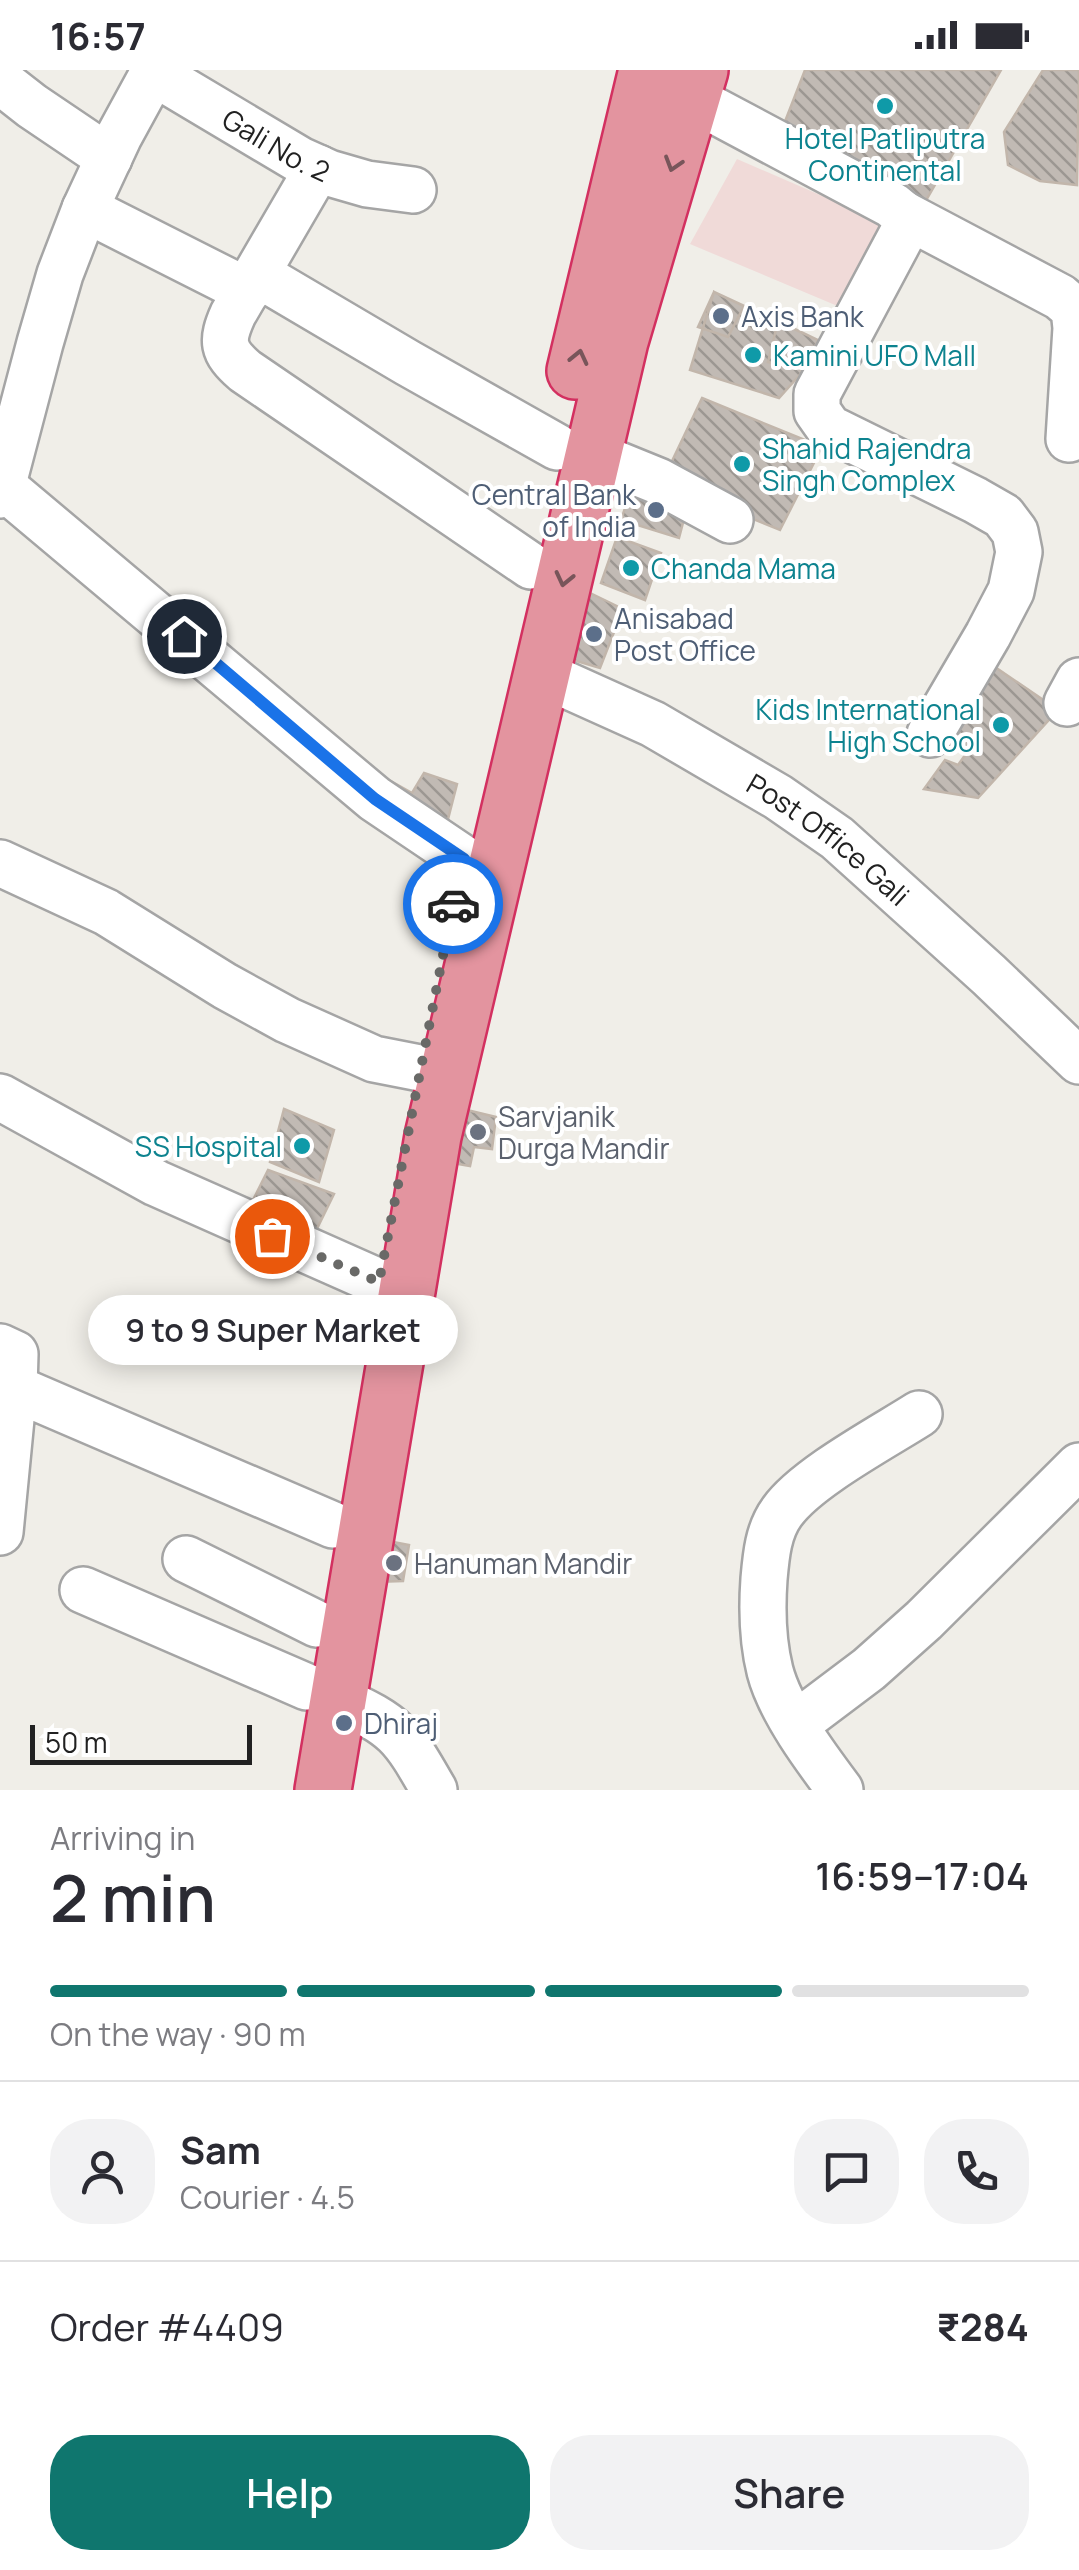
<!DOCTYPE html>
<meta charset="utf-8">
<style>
:root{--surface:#fff;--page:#f2f2f3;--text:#2b2b33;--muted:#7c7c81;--line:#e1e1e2;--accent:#0f766e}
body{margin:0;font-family:Manrope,sans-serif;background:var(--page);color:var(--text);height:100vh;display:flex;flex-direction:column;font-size:38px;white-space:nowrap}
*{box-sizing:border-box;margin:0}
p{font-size:32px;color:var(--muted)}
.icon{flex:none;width:55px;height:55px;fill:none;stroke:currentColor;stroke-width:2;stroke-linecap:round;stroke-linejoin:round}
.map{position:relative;height:1720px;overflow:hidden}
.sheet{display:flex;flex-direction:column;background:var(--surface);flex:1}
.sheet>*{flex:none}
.scale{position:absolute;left:30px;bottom:25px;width:222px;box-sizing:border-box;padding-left:10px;border:5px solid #212121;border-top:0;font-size:28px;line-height:35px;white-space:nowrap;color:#212121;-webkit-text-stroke:8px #fff;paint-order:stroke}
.pin{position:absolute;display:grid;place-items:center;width:85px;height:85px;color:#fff;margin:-42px;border:5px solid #fff;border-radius:50%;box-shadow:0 2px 10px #0007}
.courier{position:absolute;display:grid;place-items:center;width:100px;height:100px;margin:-50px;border:8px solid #1a73e8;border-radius:50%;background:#fff;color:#222;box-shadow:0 2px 12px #0007}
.bubble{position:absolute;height:70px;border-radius:35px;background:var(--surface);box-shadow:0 5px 25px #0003;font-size:32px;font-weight:600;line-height:70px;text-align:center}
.overview em{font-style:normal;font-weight:600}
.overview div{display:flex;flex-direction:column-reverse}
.overview{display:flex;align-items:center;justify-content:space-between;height:170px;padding:0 50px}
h1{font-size:65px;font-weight:600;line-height:75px}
.bar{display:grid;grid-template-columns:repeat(4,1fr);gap:15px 10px;align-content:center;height:120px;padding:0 50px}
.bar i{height:12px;border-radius:8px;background:var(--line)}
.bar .on{background:var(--accent)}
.bar p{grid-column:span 4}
.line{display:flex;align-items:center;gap:25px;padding:0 50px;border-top:2px solid var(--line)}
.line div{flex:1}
.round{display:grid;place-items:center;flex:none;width:105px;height:105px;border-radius:40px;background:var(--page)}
.button{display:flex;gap:20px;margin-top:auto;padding:20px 50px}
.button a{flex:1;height:115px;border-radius:40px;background:var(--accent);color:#fff;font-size:40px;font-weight:600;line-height:115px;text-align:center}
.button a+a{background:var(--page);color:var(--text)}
.status{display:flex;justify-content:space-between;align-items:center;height:70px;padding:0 50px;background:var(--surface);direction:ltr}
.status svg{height:28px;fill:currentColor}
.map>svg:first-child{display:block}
.commercial{fill:#f0dad8}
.building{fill:url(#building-back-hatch);stroke:#c2b6ab;stroke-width:2.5}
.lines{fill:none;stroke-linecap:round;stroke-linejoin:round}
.minor-casing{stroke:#a5a5a5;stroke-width:50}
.highway-casing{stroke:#d33060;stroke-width:60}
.minor{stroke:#fff;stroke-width:45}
.highway{stroke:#e3949f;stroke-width:55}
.oneway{stroke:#78555a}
.done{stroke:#696967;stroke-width:10;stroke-dasharray:0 18}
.route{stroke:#1a73e8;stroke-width:12}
.culture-dot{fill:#0f9aa8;stroke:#fff;stroke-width:4}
.service-dot{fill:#5c6f8a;stroke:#fff;stroke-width:4}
.worship-dot{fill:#6b7280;stroke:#fff;stroke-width:4}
.labels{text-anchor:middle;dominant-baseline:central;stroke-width:8;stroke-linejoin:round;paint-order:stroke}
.culture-label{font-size:28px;fill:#0d838f;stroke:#fff;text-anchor:start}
.street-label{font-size:28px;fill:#212121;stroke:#fff}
.service-label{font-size:28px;fill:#4e5e75;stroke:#fff;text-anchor:start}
.worship-label{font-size:28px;fill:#5b616d;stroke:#fff;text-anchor:start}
</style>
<div class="status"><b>16:57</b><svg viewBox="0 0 49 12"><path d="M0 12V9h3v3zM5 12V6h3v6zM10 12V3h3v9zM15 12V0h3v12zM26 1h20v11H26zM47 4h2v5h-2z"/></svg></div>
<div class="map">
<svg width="1079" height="1720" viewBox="0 0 1079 1720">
<defs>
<pattern id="building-back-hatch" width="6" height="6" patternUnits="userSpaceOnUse" patternTransform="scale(2.5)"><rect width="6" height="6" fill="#c1bab4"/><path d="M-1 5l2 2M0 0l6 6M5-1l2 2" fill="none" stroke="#9c9792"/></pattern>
</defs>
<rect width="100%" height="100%" fill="#f0eee8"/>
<!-- commercial -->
<path class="commercial" d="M 737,89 L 896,158 L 847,240 L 690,174 Z"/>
<!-- building -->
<path class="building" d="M 805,0 L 1001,0 L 924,134 L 777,72 Z
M 1043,0 L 1079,0 L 1077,115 L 1040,111 L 1008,95 L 1004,62 Z
M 714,222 L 818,270 L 804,300 L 779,328 L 690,300 Z
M 714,222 L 744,236 L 728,267 L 698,257 Z
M 778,251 L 818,270 L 804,300 L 768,292 Z
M 702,328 L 822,377 L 780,460 L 662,412 Z
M 635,408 L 689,430 L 679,468 L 621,450 Z
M 617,467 L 661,483 L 645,530 L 601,513 Z
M 586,521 L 623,539 L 600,598 L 566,588 Z
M 995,597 L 1058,640 L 978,728 L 924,719 L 945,690 L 958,695 L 968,681 L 949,669 Z
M 424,703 L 457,714 L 445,761 L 383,728 L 389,710 L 412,723 Z
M 284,1039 L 334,1060 L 319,1112 L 270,1092 Z
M 467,1040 L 496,1047 L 492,1079 L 474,1077 L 470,1096 L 458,1094 Z
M 268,1100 L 334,1124 L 309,1175 L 242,1152 Z
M 388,1471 L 409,1475 L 403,1511 L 375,1512 Z"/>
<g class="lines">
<!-- minor casing -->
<g class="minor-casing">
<g id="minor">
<path id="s1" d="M 154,3 L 300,90 L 329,103 L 367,114 L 413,120"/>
<path d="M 0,11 L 32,36 L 109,88"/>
<path d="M 693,29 L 892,135 L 903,144 L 906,157 L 817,324 L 817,341 L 829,358 L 975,430 L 1003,446 L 1015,462 L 1019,482 L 1011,521 L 988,565 L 930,664"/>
<path d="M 318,98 L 233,244 C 221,271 222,281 245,301 L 531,496"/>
<path d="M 85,139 L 247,221"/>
<path d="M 903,144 L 1060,227 L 1074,239 L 1076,258 L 1069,369"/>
<path d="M 257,204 L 408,293 L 557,377"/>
<path d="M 594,385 L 658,411 L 730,450"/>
<path d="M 0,414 L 375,729 L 464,789"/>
<path d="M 0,425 L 40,273 L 60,204 L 85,139 L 119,66 L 155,0"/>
<path id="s2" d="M 542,604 L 653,654 L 778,727 L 837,768 L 989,905 L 1079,991"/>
<path d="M 1067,633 L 1079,611"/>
<path d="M 0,793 L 106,842 L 225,916 L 287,950 L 374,989 L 420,998"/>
<path d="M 0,1027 L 156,1113 L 379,1212"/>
<path d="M 0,1277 L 15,1284 L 14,1318"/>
<path d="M 0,1462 L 14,1318 L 333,1455"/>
<path d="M 186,1489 L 317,1554"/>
<path d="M 83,1520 L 307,1617"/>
<path d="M 337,1629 C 397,1656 402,1664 434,1720"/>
<path d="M 796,1654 L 869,1599 L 924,1550 L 1079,1396"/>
<path d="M 840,1720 C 816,1688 780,1640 770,1601 C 763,1573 762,1537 764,1509 C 766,1486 768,1461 782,1442 C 806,1408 883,1367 919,1344"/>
</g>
</g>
<!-- highway casing -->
<g class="highway-casing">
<path id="highway" d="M 575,301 L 647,0
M 323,1720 L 433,1066 L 620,271 L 700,0"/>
</g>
<!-- minor -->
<use href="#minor" class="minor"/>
<!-- highway -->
<use href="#highway" class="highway"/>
</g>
<!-- one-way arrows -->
<defs><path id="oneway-chevron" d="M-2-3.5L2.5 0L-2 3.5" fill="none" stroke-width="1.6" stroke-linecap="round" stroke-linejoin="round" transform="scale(2.5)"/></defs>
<g class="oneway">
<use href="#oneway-chevron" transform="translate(673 94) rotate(107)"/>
<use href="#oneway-chevron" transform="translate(579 287) rotate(-77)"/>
<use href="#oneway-chevron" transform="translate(564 509) rotate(103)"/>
</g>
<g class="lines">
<!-- done -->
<path class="done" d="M 272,1166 L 379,1212 L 453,834"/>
<!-- route -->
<path class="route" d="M 184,566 L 375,729 L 464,789 L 453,834"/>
</g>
<!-- markers -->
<g class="culture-dot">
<circle cx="885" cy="36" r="10"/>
<circle cx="753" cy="285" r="10"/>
<circle cx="742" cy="394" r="10"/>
<circle cx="631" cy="498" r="10"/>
<circle cx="1001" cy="655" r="10"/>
<circle cx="302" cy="1076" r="10"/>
</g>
<g class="service-dot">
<circle cx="721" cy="246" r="10"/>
<circle cx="656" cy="440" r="10"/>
<circle cx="594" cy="564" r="10"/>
<circle cx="344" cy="1653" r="10"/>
</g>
<g class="worship-dot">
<circle cx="478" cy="1062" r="10"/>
<circle cx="394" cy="1493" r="10"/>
</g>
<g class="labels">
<!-- culture labels -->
<g class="culture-label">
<text x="885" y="68" text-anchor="middle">Hotel Patliputra<tspan x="885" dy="32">Continental</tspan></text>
<text x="773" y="285">Kamini UFO Mall</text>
<text x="762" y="378">Shahid Rajendra<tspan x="762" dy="32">Singh Complex</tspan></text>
<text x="651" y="498">Chanda Mama</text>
<text x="981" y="639" text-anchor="end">Kids International<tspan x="981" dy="32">High School</tspan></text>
<text x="282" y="1076" text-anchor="end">SS Hospital</text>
</g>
<!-- street labels -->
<g class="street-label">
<text stroke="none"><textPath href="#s1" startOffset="142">Gali No. 2</textPath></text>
<text stroke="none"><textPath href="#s2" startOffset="332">Post Office Gali</textPath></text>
</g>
<!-- service labels -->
<g class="service-label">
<text x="741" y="246">Axis Bank</text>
<text x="636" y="424" text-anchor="end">Central Bank<tspan x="636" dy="32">of India</tspan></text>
<text x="614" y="548">Anisabad<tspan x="614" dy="32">Post Office</tspan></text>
<text x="364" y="1653">Dhiraj</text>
</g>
<!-- worship labels -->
<g class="worship-label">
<text x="498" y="1046">Sarvjanik<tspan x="498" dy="32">Durga Mandir</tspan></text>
<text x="414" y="1493">Hanuman Mandir</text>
</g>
</g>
</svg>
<div class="scale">50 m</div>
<div class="pin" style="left:272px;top:1166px;background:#ea580c"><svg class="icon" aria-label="bag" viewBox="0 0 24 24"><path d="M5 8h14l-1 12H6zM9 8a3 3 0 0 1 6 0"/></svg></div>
<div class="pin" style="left:184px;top:566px;background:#1f2937"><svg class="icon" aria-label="home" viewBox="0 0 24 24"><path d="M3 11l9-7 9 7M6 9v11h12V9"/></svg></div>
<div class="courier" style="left:453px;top:834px"><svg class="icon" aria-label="car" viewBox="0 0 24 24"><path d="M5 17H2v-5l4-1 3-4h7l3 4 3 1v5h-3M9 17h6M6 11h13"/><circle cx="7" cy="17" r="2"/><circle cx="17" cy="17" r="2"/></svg></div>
<div class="bubble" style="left:88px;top:1225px;width:370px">9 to 9 Super Market</div>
</div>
<section class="sheet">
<div class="overview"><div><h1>2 min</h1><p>Arriving in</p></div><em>16:59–17:04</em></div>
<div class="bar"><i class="on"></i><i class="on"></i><i class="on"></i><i></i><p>On the way · 90 m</p></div>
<div class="line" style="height:180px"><a class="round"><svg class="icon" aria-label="person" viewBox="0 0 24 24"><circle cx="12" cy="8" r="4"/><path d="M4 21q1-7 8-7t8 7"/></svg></a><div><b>Sam</b><p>Courier · 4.5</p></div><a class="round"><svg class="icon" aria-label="chat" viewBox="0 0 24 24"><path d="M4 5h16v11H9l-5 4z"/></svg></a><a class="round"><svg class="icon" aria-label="phone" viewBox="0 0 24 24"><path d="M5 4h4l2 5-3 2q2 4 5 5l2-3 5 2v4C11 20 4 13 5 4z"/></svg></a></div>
<div class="line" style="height:130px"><div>Order #4409</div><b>₹284</b></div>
<div class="button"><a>Help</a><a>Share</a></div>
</section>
